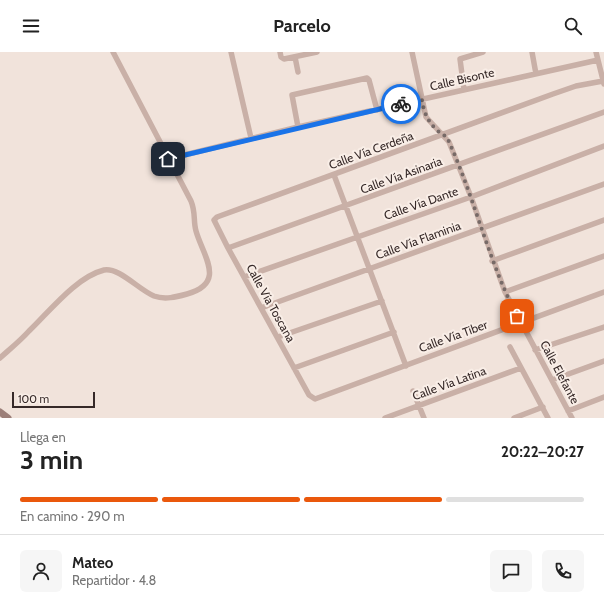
<!DOCTYPE html>
<html lang="es">
<meta charset="utf-8">
<style>
:root{--surface:#fff;--page:#f6f6f6;--text:#222;--muted:#767676;--line:#e0e0e0;--accent:#ea580c}
body{margin:0;font-family:Cabin,sans-serif;background:var(--page);color:var(--text);height:100vh;display:flex;flex-direction:column;font-size:15px;white-space:nowrap}
*{box-sizing:border-box;margin:0}
p{font-size:13px;color:var(--muted)}
.icon{flex:none;width:22px;height:22px;fill:none;stroke:currentColor;stroke-width:2;stroke-linecap:round;stroke-linejoin:round}
.map{position:relative;height:366px;overflow:hidden}
.sheet{display:flex;flex-direction:column;background:var(--surface);flex:1}
.sheet>*{flex:none}
.scale{position:absolute;left:12px;bottom:10px;width:83px;box-sizing:border-box;padding-left:4px;border:2px solid #362928;border-top:0;font-size:11px;line-height:14px;white-space:nowrap;color:#362928;-webkit-text-stroke:3px #f9eee7;paint-order:stroke}
.pin{position:absolute;display:grid;place-items:center;width:34px;height:34px;color:#fff;margin:-17px;border-radius:8px;box-shadow:0 2px 6px #0006}
.courier{position:absolute;display:grid;place-items:center;width:40px;height:40px;margin:-20px;border:3px solid #1a73e8;border-radius:50%;background:#fff;color:#222;box-shadow:0 1px 5px #0007}
.headline em{font-style:normal;font-weight:700}
.headline div{display:flex;flex-direction:column-reverse}
.headline{display:flex;align-items:center;justify-content:space-between;height:68px;padding:0 20px}
h1{font-size:26px;font-weight:700;line-height:30px}
.bar{display:grid;grid-template-columns:repeat(4,1fr);gap:6px 4px;align-content:center;height:48px;padding:0 20px}
.bar i{height:5px;border-radius:3px;background:var(--line)}
.bar .selected{background:var(--accent)}
.bar p{grid-column:span 4}
.line{display:flex;align-items:center;gap:10px;padding:0 20px;border-top:1px solid var(--line)}
.line div{flex:1}
.round{display:grid;place-items:center;flex:none;width:42px;height:42px;border-radius:6px;background:var(--page)}
header{display:flex;justify-content:space-between;align-items:center;height:52px;padding:0 20px;background:var(--surface);font-size:18px;font-weight:700}
.map>svg:first-child{display:block}
.lines{fill:none;stroke-linecap:round;stroke-linejoin:round}
.street{stroke:#c9b0a7;stroke-width:5.5}
.secondary{stroke:#9c7f79;stroke-width:7}
.done{stroke:#776a67;stroke-width:4;stroke-dasharray:0 7.2}
.route{stroke:#1a73e8;stroke-width:5}
.labels{text-anchor:middle;dominant-baseline:central;stroke-width:4;stroke-linejoin:round;paint-order:stroke}
.street-label{font-size:12px;fill:#362928;stroke:#f9eee7}
</style>
<header><svg class="icon" aria-label="menu" viewBox="0 0 24 24"><path d="M4 6h16M4 12h16M4 18h16"/></svg>Parcelo<svg class="icon" aria-label="search" viewBox="0 0 24 24"><circle cx="10" cy="10" r="6"/><path d="M15 15l6 6"/></svg></header>
<div class="map">
<svg width="604" height="366" viewBox="0 0 604 366">
<rect width="100%" height="100%" fill="#f1e3db"/>
<g class="lines">
<!-- street -->
<path class="street" d="M 231,0 L 251,86
M 280,0 L 281,5 L 284,7 L 317,0
M 412,0 L 426,65 L 449,90 L 471,145 L 505,240 L 572,366
M 532,0 L 536,22
M 596,0 L 604,32
M 295,5 L 298,20
M 603,29 L 576,34 L 553,42 L 217,165 L 214,168 L 228,196 L 309,343 L 315,347 L 604,240
M 464,38 L 460,7 L 483,0
M 298,75 L 292,43 L 367,26 L 369,28 L 377,58
M 168,107 L 298,75 L 598,8
M 334,123 L 406,314
M 228,196 L 604,60
M 492,209 L 604,168
M 244,225 L 471,145 L 604,94
M 505,240 L 604,204
M 261,256 L 604,132
M 278,285 L 382,249
M 510,295 L 548,366
M 535,298 L 604,275
M 0,306 C 10,297 20,289 29,279 C 49,260 76,225 104,218 C 119,215 139,238 154,244 C 165,248 176,245 187,242 C 227,231 203,204 196,179 C 193,169 196,161 191,149 L 113,0
M 294,316 L 394,280
M 552,328 L 604,309
M 413,339 L 424,366
M 568,359 L 604,345
M 385,366 L 521,316
M 514,366 L 543,355"/>
<!-- secondary -->
<path class="secondary" d="M 0,360 L 8,366"/>
</g>
<g class="lines">
<!-- done -->
<path class="done" d="M 401,52 L 422,48 C 424,61 428,70 438,79 C 443,83 447,84 449,90 C 475,147 488,208 517,264"/>
<!-- route -->
<path class="route" d="M 168,107 L 401,52"/>
</g>
<g class="labels">
<!-- street labels -->
<g class="street-label">
<text transform="translate(462 27) rotate(-13)">Calle Bisonte</text>
<text transform="translate(371 98) rotate(-20)">Calle Vía Cerdeña</text>
<text transform="translate(401 123) rotate(-20)">Calle Vía Asinaria</text>
<text transform="translate(421 151) rotate(-19)">Calle Vía Dante</text>
<text transform="translate(418 188) rotate(-20)">Calle Vía Flaminia</text>
<text transform="translate(271 251) rotate(61)">Calle Vía Toscana</text>
<text transform="translate(453 284) rotate(-20)">Calle Vía Tiber</text>
<text transform="translate(560 320) rotate(62)">Calle Elefante</text>
<text transform="translate(449 331) rotate(-20)">Calle Vía Latina</text>
</g>
</g>
</svg>
<div class="scale">100 m</div>
<div class="pin" style="left:517px;top:264px;background:#ea580c"><svg class="icon" aria-label="bag" viewBox="0 0 24 24"><path d="M5 8h14l-1 12H6zM9 8a3 3 0 0 1 6 0"/></svg></div>
<div class="pin" style="left:168px;top:107px;background:#1f2937"><svg class="icon" aria-label="home" viewBox="0 0 24 24"><path d="M3 11l9-7 9 7M6 9v11h12V9"/></svg></div>
<div class="courier" style="left:401px;top:52px"><svg class="icon" aria-label="bike" viewBox="0 0 24 24"><circle cx="6" cy="16" r="4"/><circle cx="18" cy="16" r="4"/><path d="M6 16l4-8h5l3 8M10 8l3 8H6M13 5h3"/></svg></div>
</div>
<section class="sheet">
<div class="headline"><div><h1>3 min</h1><p>Llega en</p></div><em>20:22–20:27</em></div>
<div class="bar"><i class="selected"></i><i class="selected"></i><i class="selected"></i><i></i><p>En camino · 290 m</p></div>
<div class="line" style="height:72px"><a class="round"><svg class="icon" aria-label="person" viewBox="0 0 24 24"><circle cx="12" cy="8" r="4"/><path d="M4 21q1-7 8-7t8 7"/></svg></a><div><b>Mateo</b><p>Repartidor · 4.8</p></div><a class="round"><svg class="icon" aria-label="chat" viewBox="0 0 24 24"><path d="M4 5h16v11H9l-5 4z"/></svg></a><a class="round"><svg class="icon" aria-label="phone" viewBox="0 0 24 24"><path d="M5 4h4l2 5-3 2q2 4 5 5l2-3 5 2v4C11 20 4 13 5 4z"/></svg></a></div>
</section>
